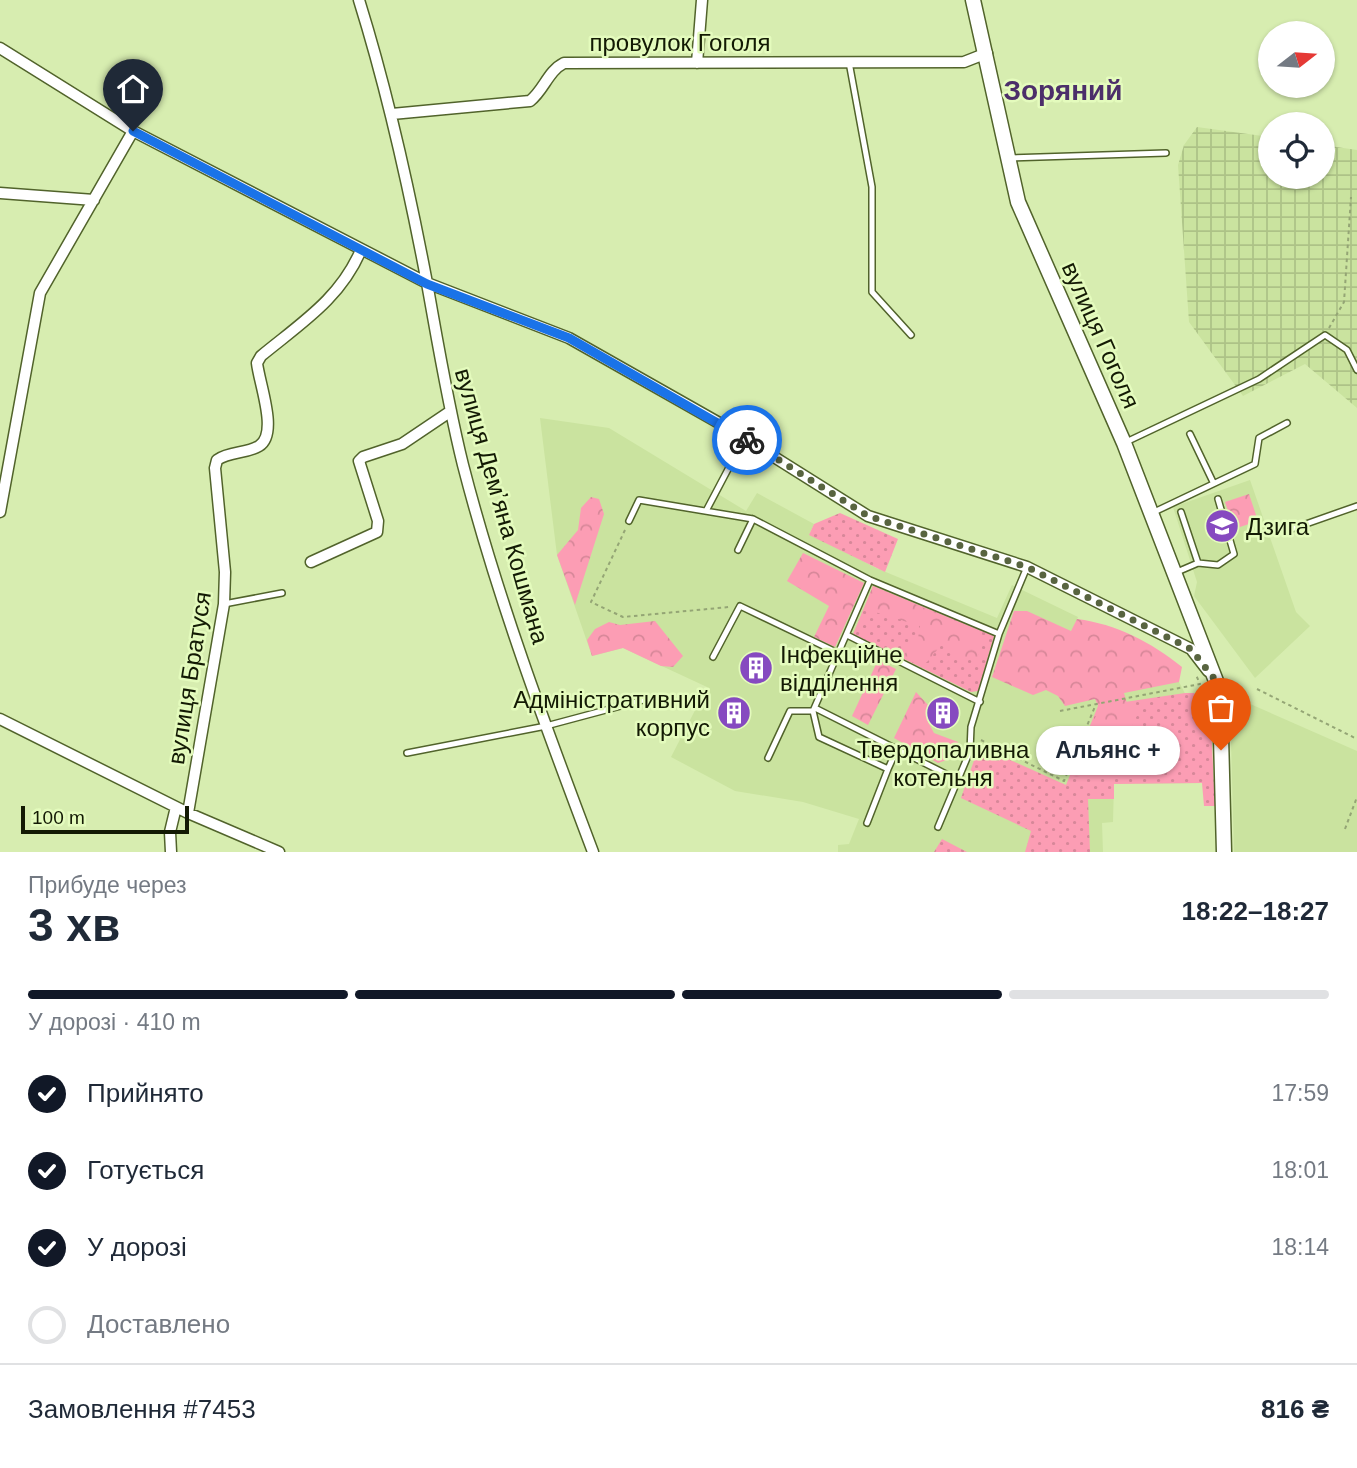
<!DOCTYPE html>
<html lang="uk">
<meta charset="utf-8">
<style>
:root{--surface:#fff;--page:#f2f2f3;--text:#1f2937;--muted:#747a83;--line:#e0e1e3;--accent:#111827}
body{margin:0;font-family:Arial,sans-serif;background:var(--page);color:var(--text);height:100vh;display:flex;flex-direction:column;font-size:26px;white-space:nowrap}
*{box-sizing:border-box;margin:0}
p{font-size:23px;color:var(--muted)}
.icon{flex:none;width:38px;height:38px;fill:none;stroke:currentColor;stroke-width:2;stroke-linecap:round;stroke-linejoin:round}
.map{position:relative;height:852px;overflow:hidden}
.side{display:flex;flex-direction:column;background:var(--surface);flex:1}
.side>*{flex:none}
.needle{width:46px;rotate:73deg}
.buttons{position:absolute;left:1258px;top:21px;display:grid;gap:14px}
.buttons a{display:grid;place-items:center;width:77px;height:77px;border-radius:50%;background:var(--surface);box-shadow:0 2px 5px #0004;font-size:35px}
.scale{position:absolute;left:21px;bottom:18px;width:168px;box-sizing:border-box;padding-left:7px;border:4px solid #131a04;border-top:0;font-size:19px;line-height:24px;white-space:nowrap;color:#131a04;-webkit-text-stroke:5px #e4fbbd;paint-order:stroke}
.pin{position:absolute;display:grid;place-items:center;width:60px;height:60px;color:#fff;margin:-72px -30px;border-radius:50% 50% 50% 0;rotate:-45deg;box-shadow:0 0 7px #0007}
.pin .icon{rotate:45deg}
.courier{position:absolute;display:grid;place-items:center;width:70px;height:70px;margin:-35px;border:5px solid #1a73e8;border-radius:50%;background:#fff;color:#222;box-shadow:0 2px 9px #0007}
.bubble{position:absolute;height:49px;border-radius:24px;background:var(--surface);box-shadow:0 2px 5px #0004;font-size:23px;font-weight:700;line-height:49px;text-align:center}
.headline em{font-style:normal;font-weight:700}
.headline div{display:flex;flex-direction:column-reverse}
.headline{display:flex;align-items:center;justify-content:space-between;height:119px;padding:0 28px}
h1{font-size:46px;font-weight:700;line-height:52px}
.bar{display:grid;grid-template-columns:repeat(4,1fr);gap:10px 7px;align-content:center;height:84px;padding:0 28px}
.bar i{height:9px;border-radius:5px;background:var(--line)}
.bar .active{background:var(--accent)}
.bar p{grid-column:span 4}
.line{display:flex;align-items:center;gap:18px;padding:0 28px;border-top:2px solid var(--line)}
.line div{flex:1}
ol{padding:0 28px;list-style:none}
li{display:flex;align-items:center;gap:21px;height:77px}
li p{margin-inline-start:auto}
li .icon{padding:7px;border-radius:50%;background:var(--accent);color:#fff;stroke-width:4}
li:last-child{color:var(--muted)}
li i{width:38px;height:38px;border:4px solid var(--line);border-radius:50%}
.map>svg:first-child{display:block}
.built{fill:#cae39f}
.industrial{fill:url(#industrial-grid)}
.grass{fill:url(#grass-dots)}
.forest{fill:url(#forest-crowns)}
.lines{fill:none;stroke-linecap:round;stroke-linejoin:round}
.service-casing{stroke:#51632b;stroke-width:8}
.minor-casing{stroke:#51632b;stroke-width:13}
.tertiary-casing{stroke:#51632b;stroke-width:17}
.path{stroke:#94a575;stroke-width:2;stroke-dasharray:3.5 3.5;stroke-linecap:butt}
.service{stroke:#fff;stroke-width:5}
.minor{stroke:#fff;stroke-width:10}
.tertiary{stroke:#fff;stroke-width:14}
.done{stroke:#586440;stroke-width:7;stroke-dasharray:0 12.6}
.route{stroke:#1a73e8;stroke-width:9}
.labels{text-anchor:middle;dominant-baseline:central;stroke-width:5;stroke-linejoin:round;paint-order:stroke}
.street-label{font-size:24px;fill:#131a04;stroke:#e4fbbd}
.poi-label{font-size:24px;fill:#131a04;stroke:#e4fbbd;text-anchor:start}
.quarter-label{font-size:28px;font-weight:bold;fill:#4c2f6a;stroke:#e4fbbd}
</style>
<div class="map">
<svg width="1357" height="852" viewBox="0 0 1357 852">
<defs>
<pattern id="industrial-grid" width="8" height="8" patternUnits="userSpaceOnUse" patternTransform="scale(1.75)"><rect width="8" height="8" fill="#cae39f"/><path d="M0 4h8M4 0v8" fill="none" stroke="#adc287"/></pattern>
<pattern id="grass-dots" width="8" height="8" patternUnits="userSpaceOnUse" patternTransform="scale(1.75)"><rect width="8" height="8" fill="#fc9db4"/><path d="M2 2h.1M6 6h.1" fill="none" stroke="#d78799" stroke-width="1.8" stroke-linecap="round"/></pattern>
<pattern id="forest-crowns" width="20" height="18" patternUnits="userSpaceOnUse" patternTransform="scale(1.75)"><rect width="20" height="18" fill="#fc9db4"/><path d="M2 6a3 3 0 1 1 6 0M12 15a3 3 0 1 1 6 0" fill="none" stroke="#d78799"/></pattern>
</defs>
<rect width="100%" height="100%" fill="#d7edb0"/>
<!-- built -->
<path class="built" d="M 540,418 L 609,428 L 746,511 L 757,493 L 814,524 L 810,533 L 876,568 L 997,618 L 1012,585 L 1078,617 L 1072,631 L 1179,682 L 1201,724 L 1202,783 L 1114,784 L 1113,822 L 1102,823 L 1103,852 L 838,852 L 838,845 L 849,844 L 859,819 L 803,802 L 735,791 L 671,757 L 707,687 L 623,648 L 592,656 L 557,555 Z
M 1250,480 L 1296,612 L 1310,626 L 1255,678 L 1194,596 L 1197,582 L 1173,507 Z
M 1248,703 L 1357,751 L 1357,852 L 1234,852 L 1231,742 Z"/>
<!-- industrial -->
<path class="industrial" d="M 1197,127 L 1270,137 L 1270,177 L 1323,177 L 1323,145 L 1357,150 L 1357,408 L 1305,364 L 1243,396 L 1189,322 L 1178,165 L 1184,145 Z"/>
<!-- grass -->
<path class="grass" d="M 840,513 L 898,539 L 885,572 L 809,535 L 814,524 Z
M 873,586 L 994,636 L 978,691 L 971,692 L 853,634 Z
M 1185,693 L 1194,693 L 1210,706 L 1215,806 L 1204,806 L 1202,783 L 1114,784 L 1114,799 L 1088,799 L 1090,852 L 1025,852 L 1031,831 L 961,798 L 979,746 L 1066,785 L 1098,706 Z
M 942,839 L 967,852 L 934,852 Z"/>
<!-- forest -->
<path class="forest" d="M 1249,494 L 1258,521 L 1234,529 L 1225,502 Z
M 591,497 L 599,499 L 604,514 L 575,605 L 557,555 L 578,530 L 581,508 Z
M 803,553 L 864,583 L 835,647 L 814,637 L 829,606 L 787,581 Z
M 873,586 L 982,633 L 978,657 L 966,660 L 943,643 L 927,662 L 914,663 L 903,656 L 918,638 L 920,626 L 865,609 Z
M 1014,611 L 1027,611 L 1071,631 L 1077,619 C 1116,624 1151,642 1182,667 L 1179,682 L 1124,693 L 1128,707 L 1139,711 C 1128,736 1106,782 1072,776 L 1099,708 L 1095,699 L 1065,706 L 1058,696 L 1046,690 L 1033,695 L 992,677 Z
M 655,621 L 683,656 L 673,667 L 661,666 L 623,648 L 592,656 L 587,640 L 595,629 L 609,622 L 620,625 Z
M 878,660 L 896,669 L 868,725 L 852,716 Z
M 916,692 L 928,705 L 928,722 L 934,733 L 958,742 L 955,757 L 938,763 L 894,738 Z"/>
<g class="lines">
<!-- service casing -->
<g class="service-casing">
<path id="service" d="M 849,62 L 872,187 L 872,292 L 911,335
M 1008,158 L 1166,153
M 1190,434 L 1213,482
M 1124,443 L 1259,379 L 1325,335 L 1347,350 L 1357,370
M 706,511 L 744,439
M 1181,512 L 1198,563
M 1152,513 L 1255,464 L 1259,438 L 1287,423
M 629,521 L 639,500 L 753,519
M 1286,531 L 1357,506
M 738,550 L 753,519 L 870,580 L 999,634
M 1177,572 L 1198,563 L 1218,565 L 1234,554 L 1218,499
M 224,604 L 282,593
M 847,635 L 980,702
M 713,657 L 740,606 L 838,653
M 815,708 L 958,780
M 813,711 L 819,737 L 888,769 L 867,823
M 407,753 L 546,726 L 647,699
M 768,758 L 790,711 L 813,711 L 870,580
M 888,769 L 897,749
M 938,827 L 970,751 L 971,727 L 999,634 L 1027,567"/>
</g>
<!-- minor casing -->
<g class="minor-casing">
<path id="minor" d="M 359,0 C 388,93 409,188 427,283 C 438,344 448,405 463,465 C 497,597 545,725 593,852
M 0,48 L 133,131 L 427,283 L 569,338 L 728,428 L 868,516 L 1027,567 L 1191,649 L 1208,671
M 697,63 L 702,0
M 392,114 L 530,101 C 544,90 548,71 564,63 L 964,62 L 987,53
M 0,193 L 94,200
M 0,512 L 40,293 L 133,131
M 311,562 L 377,532 L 378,521 L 359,461 L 363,457 L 402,444 L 451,411
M 0,719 L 188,813 L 279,852
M 188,813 L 224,604 L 225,572 L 215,468 L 217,460 C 230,451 246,454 259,446 C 279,434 259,383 257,363 L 261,356 C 301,323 340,299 361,250
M 171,852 L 170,832 L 176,807"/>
</g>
<!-- tertiary casing -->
<g class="tertiary-casing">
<path id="tertiary" d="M 973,0 L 1018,202 L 1124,443 L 1216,681 L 1220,698 L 1224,852"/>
</g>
<!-- path -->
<path class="path" d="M 1329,328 L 1344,302 L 1351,197
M 625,530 L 591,602 L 623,617 L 729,607
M 1257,689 L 1357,739
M 1060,711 L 1200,684 L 1196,675
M 981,740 L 1064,781 L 1096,704
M 1345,829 L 1357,797"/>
<!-- service -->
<use href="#service" class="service"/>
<!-- minor -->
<use href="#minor" class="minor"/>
<!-- tertiary -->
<use href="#tertiary" class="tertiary"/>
</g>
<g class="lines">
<!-- done -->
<path class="done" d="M 747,440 L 868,516 L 1027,567 L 1191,649 L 1216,681 L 1221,750"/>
<!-- route -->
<path class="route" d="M 133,131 L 427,284 L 569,338 L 747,440"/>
</g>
<!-- icons -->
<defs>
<g id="school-disc" transform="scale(1.75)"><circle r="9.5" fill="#864ac0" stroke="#e4fbbd"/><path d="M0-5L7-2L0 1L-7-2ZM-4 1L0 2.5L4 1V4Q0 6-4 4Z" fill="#fff"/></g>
<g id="building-disc" transform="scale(1.75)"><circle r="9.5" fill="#864ac0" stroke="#e4fbbd"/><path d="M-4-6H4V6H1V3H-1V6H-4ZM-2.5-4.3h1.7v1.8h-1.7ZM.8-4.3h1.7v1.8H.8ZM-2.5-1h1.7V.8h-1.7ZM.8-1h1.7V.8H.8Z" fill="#fff"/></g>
</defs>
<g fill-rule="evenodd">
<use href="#school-disc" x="1222" y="526"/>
<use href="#building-disc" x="756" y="668"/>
<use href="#building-disc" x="734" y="713"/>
<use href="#building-disc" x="943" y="713"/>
</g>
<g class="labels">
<!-- street labels -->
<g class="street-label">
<text x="680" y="42">провулок Гоголя</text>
<text transform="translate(1101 335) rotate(66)">вулиця Гоголя</text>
<text transform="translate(502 506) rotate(74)">вулиця Демʼяна Кошмана</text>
<text transform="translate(189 678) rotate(-81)">вулиця Братуся</text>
</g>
<!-- poi labels -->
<g class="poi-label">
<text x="1246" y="526">Дзига</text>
<text x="780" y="654">Інфекційне<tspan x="780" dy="28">відділення</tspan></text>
<text x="710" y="699" text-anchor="end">Адміністративний<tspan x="710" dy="28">корпус</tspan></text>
<text x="943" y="749" text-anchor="middle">Твердопаливна<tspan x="943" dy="28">котельня</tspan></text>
</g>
<!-- quarter labels -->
<g class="quarter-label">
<text x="1063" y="90">Зоряний</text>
</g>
</g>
</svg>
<div class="buttons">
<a><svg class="needle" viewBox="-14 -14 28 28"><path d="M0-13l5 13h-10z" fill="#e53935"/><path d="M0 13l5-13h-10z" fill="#747a83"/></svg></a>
<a><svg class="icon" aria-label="locate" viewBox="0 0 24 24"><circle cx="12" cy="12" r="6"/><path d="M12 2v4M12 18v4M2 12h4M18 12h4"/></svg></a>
</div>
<div class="scale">100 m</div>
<div class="pin" style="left:1221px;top:750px;background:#ea580c"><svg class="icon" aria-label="bag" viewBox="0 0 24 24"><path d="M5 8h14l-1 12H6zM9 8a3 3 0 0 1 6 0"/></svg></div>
<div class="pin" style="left:133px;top:131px;background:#1f2937"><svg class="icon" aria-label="home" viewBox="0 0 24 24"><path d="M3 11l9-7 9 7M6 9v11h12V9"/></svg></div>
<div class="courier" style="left:747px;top:440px"><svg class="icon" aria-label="bike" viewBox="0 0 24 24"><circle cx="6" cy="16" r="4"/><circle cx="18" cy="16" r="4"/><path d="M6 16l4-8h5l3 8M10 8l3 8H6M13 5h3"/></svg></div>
<div class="bubble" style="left:1036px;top:726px;width:144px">Альянс +</div>
</div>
<section class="side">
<div class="headline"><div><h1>3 хв</h1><p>Прибуде через</p></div><em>18:22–18:27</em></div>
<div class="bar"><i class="active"></i><i class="active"></i><i class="active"></i><i></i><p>У дорозі · 410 m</p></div>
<ol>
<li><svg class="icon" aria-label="check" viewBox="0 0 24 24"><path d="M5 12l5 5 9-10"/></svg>Прийнято<p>17:59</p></li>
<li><svg class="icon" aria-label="check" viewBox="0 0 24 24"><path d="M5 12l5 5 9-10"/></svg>Готується<p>18:01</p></li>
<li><svg class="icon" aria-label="check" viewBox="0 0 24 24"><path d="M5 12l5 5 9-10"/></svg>У дорозі<p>18:14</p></li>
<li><i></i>Доставлено</li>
</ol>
<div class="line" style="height:91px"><div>Замовлення #7453</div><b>816 ₴</b></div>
</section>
